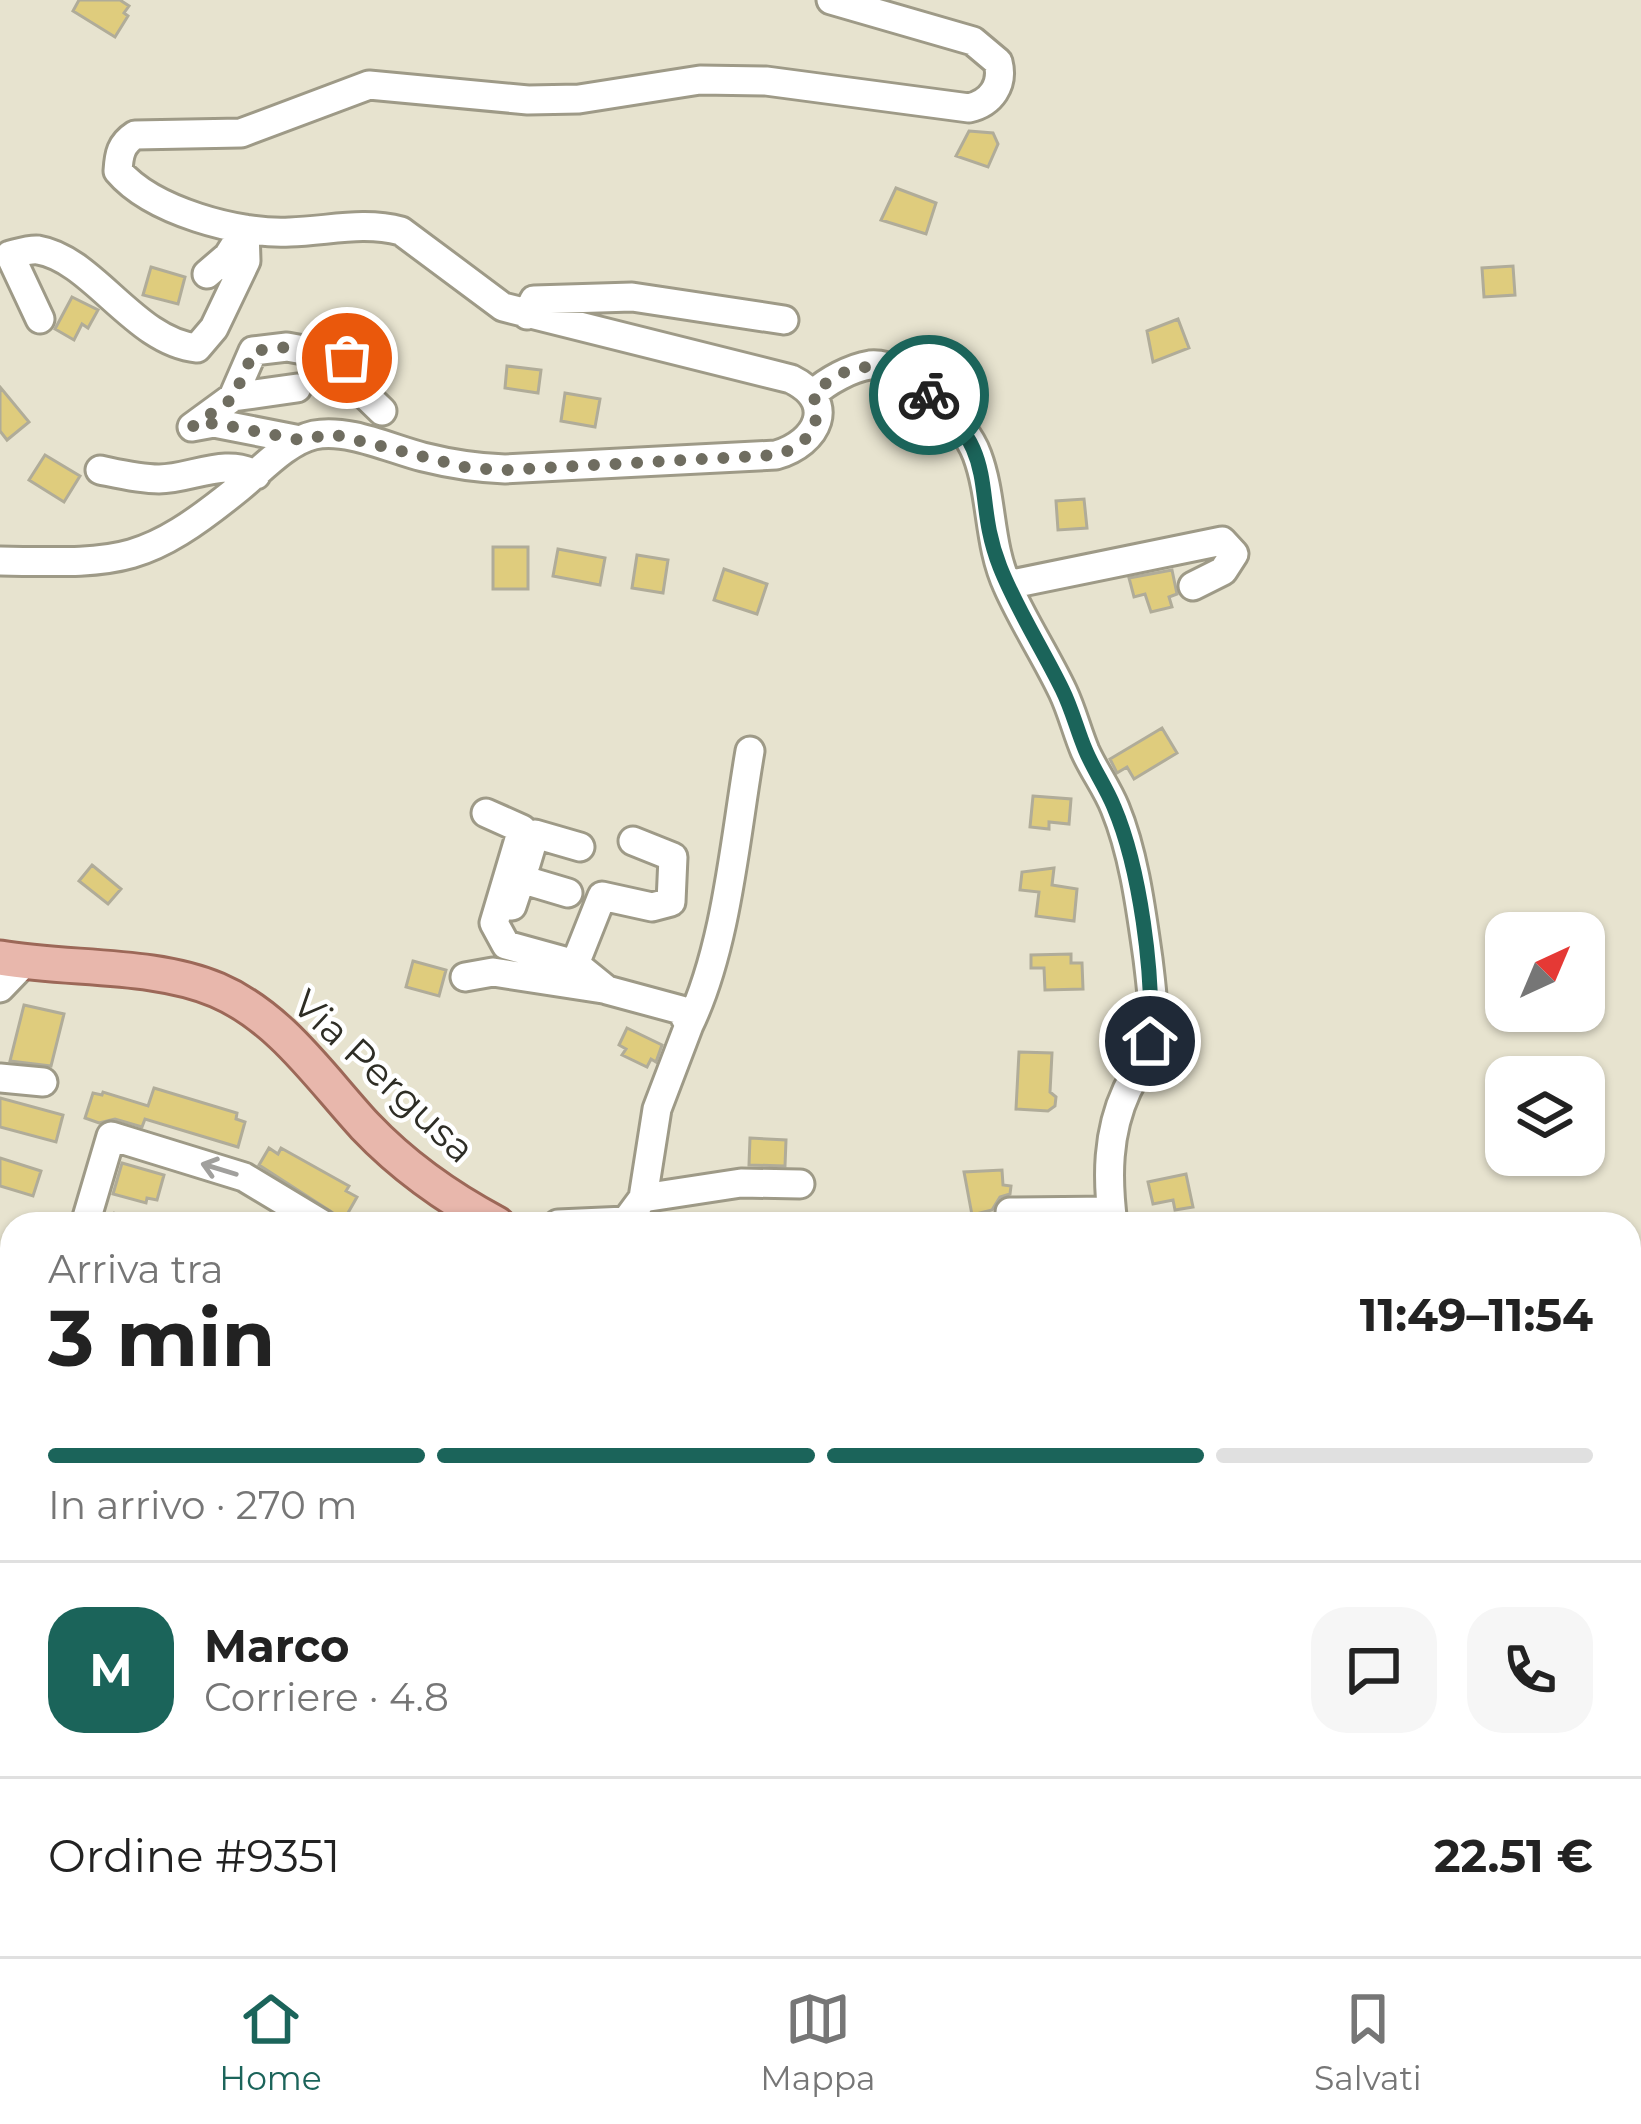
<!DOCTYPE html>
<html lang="it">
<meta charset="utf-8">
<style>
:root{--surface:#fff;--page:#f6f6f6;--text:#222;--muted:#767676;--line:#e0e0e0;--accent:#1b645a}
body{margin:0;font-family:Montserrat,sans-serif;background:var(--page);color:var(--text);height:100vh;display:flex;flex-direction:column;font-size:45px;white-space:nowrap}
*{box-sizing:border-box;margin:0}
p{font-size:39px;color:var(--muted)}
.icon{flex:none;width:66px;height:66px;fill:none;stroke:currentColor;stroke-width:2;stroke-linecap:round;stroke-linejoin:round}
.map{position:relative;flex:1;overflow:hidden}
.sheet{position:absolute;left:0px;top:1212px;width:1641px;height:744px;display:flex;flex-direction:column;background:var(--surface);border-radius:36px 36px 0 0;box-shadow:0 3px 9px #0004}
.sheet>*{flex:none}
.needle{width:78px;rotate:44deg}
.buttons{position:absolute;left:1485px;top:912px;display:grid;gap:24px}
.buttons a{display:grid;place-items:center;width:120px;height:120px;border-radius:24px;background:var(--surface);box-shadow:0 3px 9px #0004;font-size:60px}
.pin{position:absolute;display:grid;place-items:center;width:102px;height:102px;color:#fff;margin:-51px;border:6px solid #fff;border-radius:50%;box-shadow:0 3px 12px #0007}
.courier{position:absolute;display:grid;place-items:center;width:120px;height:120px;margin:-60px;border:9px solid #1b645a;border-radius:50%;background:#fff;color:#222;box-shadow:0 3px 15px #0007}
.head em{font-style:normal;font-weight:700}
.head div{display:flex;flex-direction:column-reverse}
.head{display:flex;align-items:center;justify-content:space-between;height:204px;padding:0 48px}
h1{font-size:78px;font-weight:700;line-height:90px}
.bar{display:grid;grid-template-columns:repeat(4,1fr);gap:18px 12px;align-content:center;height:144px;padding:0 48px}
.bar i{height:15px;border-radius:9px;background:var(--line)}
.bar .current{background:var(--accent)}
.bar p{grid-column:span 4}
.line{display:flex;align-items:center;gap:30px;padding:0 48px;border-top:3px solid var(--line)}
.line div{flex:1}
.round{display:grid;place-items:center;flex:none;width:126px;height:126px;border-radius:36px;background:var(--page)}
.tab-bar{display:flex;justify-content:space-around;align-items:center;height:168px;border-top:3px solid var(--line);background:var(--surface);font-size:33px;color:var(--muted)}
.tab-bar a{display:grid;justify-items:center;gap:6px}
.tab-bar .current{color:var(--accent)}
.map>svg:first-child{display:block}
.building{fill:#dfcc7d;stroke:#b0ac99;stroke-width:3}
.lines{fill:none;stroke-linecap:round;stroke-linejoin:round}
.minor-casing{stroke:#9e9a87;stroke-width:33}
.major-casing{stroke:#9c6858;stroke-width:39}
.path{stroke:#999687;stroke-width:3;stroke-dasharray:9 6;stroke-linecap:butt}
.minor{stroke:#fff;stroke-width:27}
.major{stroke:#e8b7ac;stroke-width:33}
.oneway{stroke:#a1a09d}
.done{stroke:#6f6d60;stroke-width:12;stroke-dasharray:0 21.6}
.route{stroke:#1b645a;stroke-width:15}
.labels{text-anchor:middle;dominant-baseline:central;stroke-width:9;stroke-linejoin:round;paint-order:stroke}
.street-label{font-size:39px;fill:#2e2d25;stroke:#fff}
</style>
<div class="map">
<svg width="1641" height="1956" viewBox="0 0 1641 1956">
<rect width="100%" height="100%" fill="#e7e3cf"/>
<!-- building -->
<path class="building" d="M 79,0 L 120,0 L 129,6 L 124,13 L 128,16 L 115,37 L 73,11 Z
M 969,131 L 993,133 L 998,144 L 988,167 L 956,156 Z
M 896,188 L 936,203 L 926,234 L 881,220 Z
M 1513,266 L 1515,295 L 1484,297 L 1482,268 Z
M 151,267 L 185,277 L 178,304 L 143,295 Z
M 72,297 L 98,310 L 88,328 L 82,324 L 74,340 L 55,329 Z
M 1178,319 L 1189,348 L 1153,362 L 1147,331 Z
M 507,366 L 541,370 L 538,393 L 505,388 Z
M 0,387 L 29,422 L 7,440 L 0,431 Z
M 565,393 L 600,399 L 595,427 L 561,421 Z
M 45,455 L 80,476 L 64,502 L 29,480 Z
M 1084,499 L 1087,528 L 1058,530 L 1056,501 Z
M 493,547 L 528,547 L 528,589 L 493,589 Z
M 558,549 L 605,558 L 600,585 L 553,576 Z
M 637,555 L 668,560 L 663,593 L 632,588 Z
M 724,569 L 767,584 L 757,614 L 714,600 Z
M 1172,570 L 1177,594 L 1169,597 L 1172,607 L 1151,612 L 1145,594 L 1134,597 L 1129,578 Z
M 1162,728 L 1177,753 L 1134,779 L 1127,767 L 1117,773 L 1110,759 Z
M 1033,796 L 1071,799 L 1069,824 L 1049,822 L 1049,829 L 1030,827 Z
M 92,865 L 121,889 L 108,904 L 79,881 Z
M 1054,868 L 1052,885 L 1077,889 L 1074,921 L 1036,916 L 1039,892 L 1020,890 L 1022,872 Z
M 1071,954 L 1071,963 L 1082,963 L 1083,989 L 1045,990 L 1044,968 L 1031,968 L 1031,955 Z
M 413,961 L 446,970 L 439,996 L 406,987 Z
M 24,1005 L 64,1014 L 51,1066 L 10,1061 Z
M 627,1028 L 662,1045 L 656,1062 L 651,1059 L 647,1067 L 622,1055 L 626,1049 L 619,1045 Z
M 1019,1052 L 1052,1053 L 1050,1092 L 1056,1097 L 1055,1106 L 1048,1111 L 1016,1109 Z
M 154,1088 L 237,1113 L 236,1119 L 245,1122 L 238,1147 L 145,1119 L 142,1127 L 115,1119 L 99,1123 L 85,1118 L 93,1093 L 102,1095 L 103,1092 L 148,1106 Z
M 0,1098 L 63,1115 L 56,1142 L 0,1127 Z
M 750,1138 L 786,1140 L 785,1166 L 749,1165 Z
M 269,1148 L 278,1154 L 281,1148 L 349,1186 L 346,1191 L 357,1197 L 344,1220 L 259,1165 Z
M 0,1158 L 41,1171 L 33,1196 L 0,1186 Z
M 122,1163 L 164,1175 L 157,1200 L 147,1198 L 146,1203 L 113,1194 Z
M 1002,1170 L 1003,1185 L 1011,1186 L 1010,1194 L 1000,1197 L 992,1210 L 972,1215 L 964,1172 Z
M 1186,1174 L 1193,1207 L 1175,1210 L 1173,1200 L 1153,1204 L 1148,1182 Z"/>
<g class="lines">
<!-- minor casing -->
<g class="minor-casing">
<path id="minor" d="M 207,274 L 228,256 L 245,229
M 527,315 L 534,300 L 632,297 L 784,320
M 40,319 L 10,255 C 18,253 30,249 38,250 C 93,259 135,342 197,348 L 214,328 L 246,261 L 245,229
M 297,388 L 233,397 L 192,427 L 214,423 L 300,440
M 813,394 C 827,381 851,368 870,365 C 907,361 965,422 977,455 C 993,498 988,544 1008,587 C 1024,623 1046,656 1063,692 C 1072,711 1077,732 1085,751 C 1094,771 1107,788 1115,808 C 1134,854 1141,910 1148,959 C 1151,985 1156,1016 1150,1041 C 1147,1059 1135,1074 1127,1090 C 1107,1133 1107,1178 1113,1224
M 233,397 L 253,351 L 287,347 L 347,358 L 351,381 L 382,411
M 100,470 C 119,474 139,479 159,479 C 191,479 226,457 256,475
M 0,561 C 120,563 143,566 239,488 C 260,471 287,441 314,435 C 348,428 391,449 423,457 C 451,464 477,468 505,469 L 776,455 C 818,443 838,402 791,379 L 503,307 L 401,231 C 363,221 328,231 290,232 C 239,235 152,211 118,171 C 119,154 121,144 135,135 L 241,133 L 369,85 L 528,100 L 579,99 L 700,80 L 766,81 L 969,108 C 991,103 1004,85 998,62 L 973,41 L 831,0
M 1007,585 L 1222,541 L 1234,554 L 1223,571 L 1193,586
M 486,813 L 522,829 L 494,923 L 506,945 L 575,964 L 607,990 L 681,1010 L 689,1025 L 657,1109 L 643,1198 L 626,1221 L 558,1224
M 526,864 L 535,834 L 580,847
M 512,906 L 521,879 L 568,893
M 575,964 L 602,896 L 652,907 L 671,902 L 673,857 L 633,841
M 465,977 L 493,972 L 603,989
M 0,988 L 25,962
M 689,1025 C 727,946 735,838 750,751
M 0,1078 L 43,1082
M 643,1198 L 741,1183 L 800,1184
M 1010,1212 L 1111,1211
M 85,1224 L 111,1136 L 244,1177 L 322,1224
M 0,1321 L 12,1324
M 0,1404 L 12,1407
M 0,1465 L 12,1468
M 1629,1484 L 1641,1480
M 1629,1557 L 1641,1552
M 1629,1600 L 1641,1596
M 0,1668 L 12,1671
M 1132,1944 L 1134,1956
M 605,1956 L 624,1944
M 992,1956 L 1005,1954"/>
</g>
<!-- major casing -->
<g class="major-casing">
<path id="major" d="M 0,958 C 68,970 154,963 217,990 C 280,1017 320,1077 365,1126 C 403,1166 448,1198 497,1224
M 0,1531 L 12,1535
M 1629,1533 L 1641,1529
M 425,1956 L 443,1944"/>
</g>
<!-- path -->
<path class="path" d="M 113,1213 L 151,1224"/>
<!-- minor -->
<use href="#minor" class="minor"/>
<!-- major -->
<use href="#major" class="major"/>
</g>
<!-- one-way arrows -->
<defs><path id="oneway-shaft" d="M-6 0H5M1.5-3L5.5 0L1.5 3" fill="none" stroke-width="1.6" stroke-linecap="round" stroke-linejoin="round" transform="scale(3)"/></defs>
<use class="oneway" href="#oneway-shaft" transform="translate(219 1169) rotate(-163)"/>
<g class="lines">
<!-- done -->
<path class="done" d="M 347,358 L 287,347 L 254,351 L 233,398 L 192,427 L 214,423 L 300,440 L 332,434 L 469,468 L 506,470 L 776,455 C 807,446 824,426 813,394 C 856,354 888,362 929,395"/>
<!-- route -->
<path class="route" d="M 929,395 C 1003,456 971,494 1000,567 C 1017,610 1042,648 1062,689 C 1072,709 1077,730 1085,749 C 1093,769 1106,787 1114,807 C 1140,868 1154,974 1150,1041"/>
</g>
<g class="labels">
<!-- street labels -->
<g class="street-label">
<text transform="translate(384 1076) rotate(43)">Via Pergusa</text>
</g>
</g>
</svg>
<div class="buttons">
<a><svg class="needle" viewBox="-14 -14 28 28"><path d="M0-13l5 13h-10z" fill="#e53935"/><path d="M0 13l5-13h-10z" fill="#767676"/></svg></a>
<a><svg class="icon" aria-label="layers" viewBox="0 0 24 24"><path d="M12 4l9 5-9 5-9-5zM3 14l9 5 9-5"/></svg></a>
</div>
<div class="pin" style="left:347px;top:358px;background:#ea580c"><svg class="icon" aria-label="bag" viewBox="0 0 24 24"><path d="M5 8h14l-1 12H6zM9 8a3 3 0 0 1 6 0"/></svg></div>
<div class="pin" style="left:1150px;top:1041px;background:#1f2937"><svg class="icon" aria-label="home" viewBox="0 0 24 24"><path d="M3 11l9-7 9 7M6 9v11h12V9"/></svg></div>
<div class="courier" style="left:929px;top:395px"><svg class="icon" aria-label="bike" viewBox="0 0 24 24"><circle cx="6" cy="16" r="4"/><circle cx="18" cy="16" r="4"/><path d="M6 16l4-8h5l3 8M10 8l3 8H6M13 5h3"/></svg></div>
<section class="sheet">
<div class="head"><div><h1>3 min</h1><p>Arriva tra</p></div><em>11:49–11:54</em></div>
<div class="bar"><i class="current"></i><i class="current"></i><i class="current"></i><i></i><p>In arrivo · 270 m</p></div>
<div class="line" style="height:216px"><b class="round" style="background:var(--accent);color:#fff">M</b><div><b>Marco</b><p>Corriere · 4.8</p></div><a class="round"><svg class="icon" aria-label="chat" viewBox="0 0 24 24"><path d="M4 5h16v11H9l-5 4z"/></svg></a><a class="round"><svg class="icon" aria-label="phone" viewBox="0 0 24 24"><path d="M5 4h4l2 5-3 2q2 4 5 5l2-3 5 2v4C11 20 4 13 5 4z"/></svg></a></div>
<div class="line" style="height:156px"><div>Ordine #9351</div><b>22.51 €</b></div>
</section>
</div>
<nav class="tab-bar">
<a class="current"><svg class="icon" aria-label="home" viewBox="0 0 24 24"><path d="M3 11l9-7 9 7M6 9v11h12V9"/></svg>Home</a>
<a><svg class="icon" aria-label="map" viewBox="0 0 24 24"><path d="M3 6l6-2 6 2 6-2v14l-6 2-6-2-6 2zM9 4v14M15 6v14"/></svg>Mappa</a>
<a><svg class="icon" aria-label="saved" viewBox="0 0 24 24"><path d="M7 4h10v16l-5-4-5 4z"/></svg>Salvati</a>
</nav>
